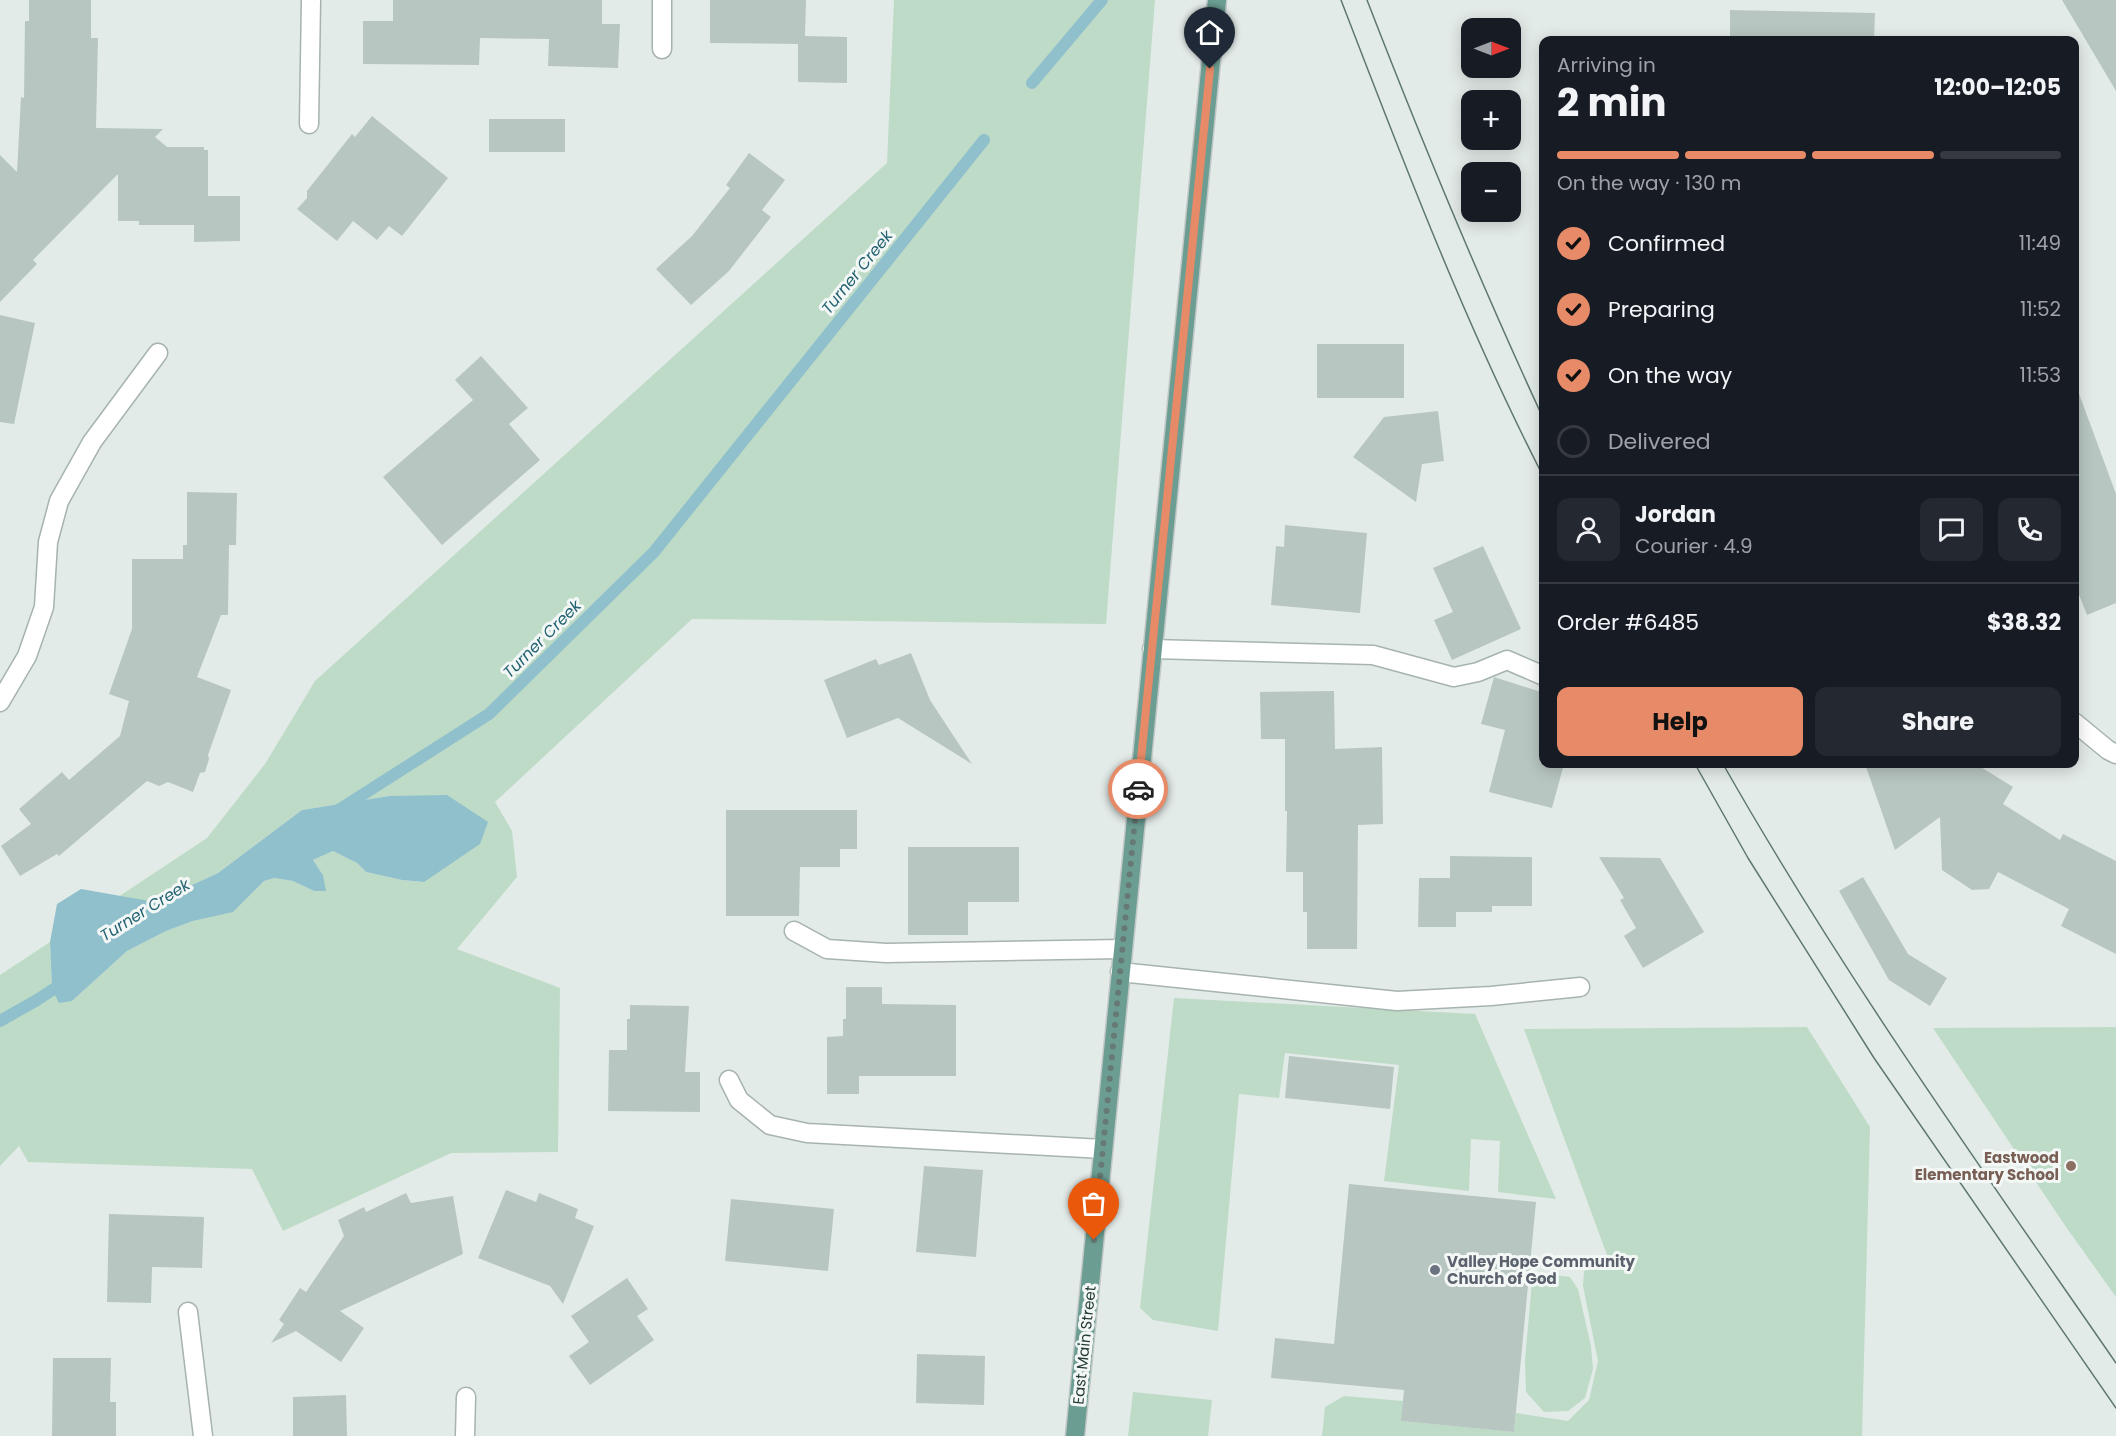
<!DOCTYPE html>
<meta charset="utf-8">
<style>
:root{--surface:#171b24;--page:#242831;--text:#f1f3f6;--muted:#9ea1a6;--line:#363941;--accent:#e68a67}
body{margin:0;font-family:Poppins,sans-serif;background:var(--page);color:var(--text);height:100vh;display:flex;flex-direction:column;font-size:22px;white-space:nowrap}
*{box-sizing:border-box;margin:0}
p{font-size:20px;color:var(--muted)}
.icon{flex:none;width:33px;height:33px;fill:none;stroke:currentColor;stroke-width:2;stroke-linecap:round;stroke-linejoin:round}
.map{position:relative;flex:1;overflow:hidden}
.side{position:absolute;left:1539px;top:36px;width:540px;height:732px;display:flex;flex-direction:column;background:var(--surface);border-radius:12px;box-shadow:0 3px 15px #0003}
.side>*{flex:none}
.needle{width:39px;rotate:90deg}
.tools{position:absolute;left:1461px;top:18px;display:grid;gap:12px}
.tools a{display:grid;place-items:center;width:60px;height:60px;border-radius:12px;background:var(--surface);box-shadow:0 3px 15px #0003;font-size:30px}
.pin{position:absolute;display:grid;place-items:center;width:51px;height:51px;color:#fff;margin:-62px -26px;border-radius:50% 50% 50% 0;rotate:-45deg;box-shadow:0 0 6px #0007}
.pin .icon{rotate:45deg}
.courier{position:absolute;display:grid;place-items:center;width:60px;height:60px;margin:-30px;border:4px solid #e68a67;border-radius:50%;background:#fff;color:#222;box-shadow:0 2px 8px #0007}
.summary em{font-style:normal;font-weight:700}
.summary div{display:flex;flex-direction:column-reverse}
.summary{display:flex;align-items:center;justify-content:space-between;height:102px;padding:0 18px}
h1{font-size:39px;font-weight:700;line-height:45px}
.bar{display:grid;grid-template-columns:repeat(4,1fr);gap:9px 6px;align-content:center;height:72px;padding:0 18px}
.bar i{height:8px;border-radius:4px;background:var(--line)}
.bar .selected{background:var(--accent)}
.bar p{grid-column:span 4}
.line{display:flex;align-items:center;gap:15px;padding:0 18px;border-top:2px solid var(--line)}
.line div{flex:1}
.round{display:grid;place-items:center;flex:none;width:63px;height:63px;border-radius:12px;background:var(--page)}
ol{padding:0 18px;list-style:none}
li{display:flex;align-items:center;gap:18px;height:66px}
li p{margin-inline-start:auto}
li .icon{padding:6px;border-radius:50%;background:var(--accent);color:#111;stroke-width:4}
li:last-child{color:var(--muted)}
li i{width:33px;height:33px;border:3px solid var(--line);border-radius:50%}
.cta{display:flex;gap:12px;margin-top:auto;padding:12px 18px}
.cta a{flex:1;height:69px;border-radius:12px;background:var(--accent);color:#111;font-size:24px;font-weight:700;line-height:69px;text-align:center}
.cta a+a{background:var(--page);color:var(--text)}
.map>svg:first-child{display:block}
.green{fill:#bedbc7}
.water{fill:#90c0cc}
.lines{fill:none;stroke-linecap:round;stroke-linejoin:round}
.stream{stroke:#90c0cc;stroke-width:12}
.building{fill:#b8c6c1}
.minor-casing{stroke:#a6b3af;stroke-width:21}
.major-casing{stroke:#c2c8c7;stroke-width:21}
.minor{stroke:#fff;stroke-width:18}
.major{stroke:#6b9d92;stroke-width:18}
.tram{stroke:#5f7771;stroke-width:1.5}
.done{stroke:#677974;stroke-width:6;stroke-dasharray:0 10.8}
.route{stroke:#e68a67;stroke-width:8}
.education-dot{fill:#8d6e63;stroke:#f3f8f6;stroke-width:2}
.worship-dot{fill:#6b7280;stroke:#f3f8f6;stroke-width:2}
.labels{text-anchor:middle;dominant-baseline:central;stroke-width:6;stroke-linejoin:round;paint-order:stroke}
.education-label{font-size:15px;font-weight:bold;fill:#785e54;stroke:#f3f8f6;text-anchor:end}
.worship-label{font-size:15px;font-weight:bold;fill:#5b616d;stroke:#f3f8f6;text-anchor:start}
.street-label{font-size:15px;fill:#243b36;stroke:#f3f8f6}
.water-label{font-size:16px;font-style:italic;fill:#236272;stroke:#f3f8f6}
</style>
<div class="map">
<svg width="2116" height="1436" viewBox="0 0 2116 1436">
<rect width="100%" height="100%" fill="#e3ebe8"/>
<!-- green -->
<path class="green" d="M 894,0 L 1155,0 L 1106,624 L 692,619 L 495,802 L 512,831 L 517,877 L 457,949 L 560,988 L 558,1152 L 451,1153 L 283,1231 L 252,1169 L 28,1162 L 19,1146 L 0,1166 L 0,975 L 50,942 L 52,989 L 72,1001 L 127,951 L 166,931 L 193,921 L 233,911 L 264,881 L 274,878 L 293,881 L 314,891 L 323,875 L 313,860 L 333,851 L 357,863 L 366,872 L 402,880 L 423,882 L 389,796 L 302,810 L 218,873 L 155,902 L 118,897 L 207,838 L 265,764 L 315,681 L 887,163 Z
M 1174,998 L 1475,1014 L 1556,1199 L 1498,1192 L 1500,1141 L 1471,1139 L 1469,1191 L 1384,1181 L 1399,1065 L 1285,1053 L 1279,1098 L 1239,1094 L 1218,1331 L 1153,1320 L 1140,1308 Z
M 1807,1027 L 1870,1127 L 1862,1436 L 1322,1436 L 1325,1407 L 1344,1396 L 1403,1401 L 1402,1421 L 1514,1432 L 1516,1413 L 1568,1421 L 1589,1400 L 1598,1361 L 1583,1286 L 1584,1271 L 1597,1267 L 1611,1266 L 1524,1029 Z
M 2116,1027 L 2116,1297 L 2066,1227 L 1933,1028 Z
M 1545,1274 L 1570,1277 L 1578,1289 L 1591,1346 L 1593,1369 L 1585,1398 L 1568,1411 L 1544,1412 L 1526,1392 L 1525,1360 L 1532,1282 Z
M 1133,1392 L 1212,1400 L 1208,1436 L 1128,1436 Z"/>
<!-- water -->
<path class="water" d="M 447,795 L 488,822 L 480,844 L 424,882 L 402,880 L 366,872 L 357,863 L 333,851 L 313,860 L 323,875 L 326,891 L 314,891 L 293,881 L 274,878 L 264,881 L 233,912 L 193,921 L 166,931 L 127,951 L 72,1001 L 59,1003 L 52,989 L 50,942 L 57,904 L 81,889 L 155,902 L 218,873 L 302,810 L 389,796 Z"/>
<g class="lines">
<!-- stream -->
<path class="stream" d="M 1032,83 L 1102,0
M 337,811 L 489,714 L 654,552 L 984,140
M 0,1021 L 37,1000 L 66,981"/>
</g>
<!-- building -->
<path class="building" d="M 29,0 L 91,0 L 91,38 L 98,38 L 96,128 L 163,129 L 155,137 L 167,147 L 204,147 L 204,150 L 208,150 L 208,196 L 240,196 L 240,241 L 194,242 L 194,225 L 139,225 L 139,221 L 118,221 L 118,174 L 33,260 L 37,264 L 0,302 L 0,155 L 17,172 L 21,97 L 24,98 L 25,21 L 29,21 Z
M 393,0 L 602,0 L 602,24 L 620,24 L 618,68 L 548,66 L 549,39 L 480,38 L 479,65 L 363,64 L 363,21 L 393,21 Z
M 710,0 L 806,0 L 805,36 L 847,37 L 847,83 L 798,82 L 798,44 L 710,43 Z
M 2062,0 L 2116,0 L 2116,91 Z
M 1730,10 L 1875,13 L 1874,40 L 1730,40 Z
M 372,116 L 448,178 L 402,236 L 389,226 L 377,240 L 353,221 L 337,241 L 297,209 L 307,198 L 307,191 L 352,134 L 355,137 Z
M 489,119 L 565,119 L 565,152 L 489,152 Z
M 749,153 L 785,180 L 762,210 L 771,217 L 729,271 L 691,305 L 656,269 L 692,236 L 730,188 L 726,185 Z
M 0,315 L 35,323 L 14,424 L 0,422 Z
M 1317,344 L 1404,344 L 1404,398 L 1317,398 Z
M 481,356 L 528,408 L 509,424 L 540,460 L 442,545 L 383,477 L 473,400 L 455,380 Z
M 2074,391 L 2078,391 L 2116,494 L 2116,603 L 2087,615 L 2074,582 Z
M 1438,411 L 1444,461 L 1422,464 L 1416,502 L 1353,457 L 1384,417 Z
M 187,492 L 237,493 L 236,545 L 229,545 L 228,615 L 221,615 L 197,677 L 231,690 L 208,755 L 209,759 L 205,772 L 200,773 L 193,792 L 168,782 L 159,786 L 147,781 L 59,856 L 57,854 L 20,876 L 1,846 L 31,824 L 19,809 L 62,772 L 69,780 L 120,736 L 129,701 L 109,694 L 132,629 L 132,559 L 183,559 L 183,545 L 187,545 Z
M 1285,525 L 1367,533 L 1360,613 L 1271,605 L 1276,546 L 1284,547 Z
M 1483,546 L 1521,629 L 1452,660 L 1434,620 L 1453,612 L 1433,568 Z
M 911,653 L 930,700 L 972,764 L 898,718 L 847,738 L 824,680 L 876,659 L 879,665 Z
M 1494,677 L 1544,693 L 1544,764 L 1564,764 L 1552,808 L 1489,792 L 1505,730 L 1481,724 Z
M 1334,691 L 1335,749 L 1382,747 L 1383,824 L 1358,825 L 1357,949 L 1307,949 L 1307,912 L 1303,912 L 1303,872 L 1286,872 L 1287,811 L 1285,811 L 1285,739 L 1261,739 L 1260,692 Z
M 1865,764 L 1976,764 L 2013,787 L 2003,804 L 2060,840 L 2063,834 L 2116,861 L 2116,954 L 2061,926 L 2069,909 L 1998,872 L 1989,889 L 1972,890 L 1942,870 L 1940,817 L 1895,850 Z
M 726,810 L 857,810 L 857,849 L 840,849 L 840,867 L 800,867 L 799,916 L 726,916 Z
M 908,847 L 1019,847 L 1019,902 L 968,902 L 968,935 L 908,935 Z
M 1450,856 L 1532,857 L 1532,906 L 1492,906 L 1492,912 L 1456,912 L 1456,927 L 1418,927 L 1419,878 L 1450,878 Z
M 1599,857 L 1660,858 L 1704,932 L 1643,968 L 1624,936 L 1636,928 L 1620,900 L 1624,898 Z
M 1863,877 L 1908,954 L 1947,978 L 1930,1006 L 1889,980 L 1839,891 Z
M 846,987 L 882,987 L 882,1004 L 956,1005 L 956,1076 L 859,1076 L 859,1094 L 827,1094 L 827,1037 L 843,1036 L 843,1019 L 846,1019 Z
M 630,1005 L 689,1006 L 685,1072 L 700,1072 L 700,1112 L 608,1111 L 609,1050 L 627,1050 L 627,1019 L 630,1019 Z
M 1289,1056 L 1394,1067 L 1390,1109 L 1285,1098 Z
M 924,1166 L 983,1170 L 976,1257 L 916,1252 Z
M 1349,1184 L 1536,1202 L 1514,1432 L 1401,1421 L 1404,1390 L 1271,1378 L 1275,1338 L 1334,1344 Z
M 506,1190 L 536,1202 L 539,1193 L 578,1209 L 575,1218 L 594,1226 L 563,1304 L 550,1286 L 478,1258 Z
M 406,1193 L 411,1203 L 453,1196 L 463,1254 L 340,1311 L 364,1328 L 341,1362 L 296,1331 L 271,1343 L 284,1324 L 279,1320 L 300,1288 L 306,1292 L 344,1236 L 338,1220 L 364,1207 L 366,1212 Z
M 731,1199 L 834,1209 L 828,1271 L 725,1261 Z
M 109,1214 L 204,1217 L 202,1268 L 152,1267 L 151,1303 L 107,1302 Z
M 627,1278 L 648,1309 L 637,1316 L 654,1340 L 590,1385 L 569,1356 L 589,1342 L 571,1316 Z
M 917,1354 L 985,1356 L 984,1405 L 916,1403 Z
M 53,1358 L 111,1358 L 110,1402 L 116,1402 L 116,1436 L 52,1436 Z
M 346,1395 L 347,1436 L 293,1436 L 293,1397 Z"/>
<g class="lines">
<!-- minor casing -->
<g class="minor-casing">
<path id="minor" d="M 662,0 L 662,49
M 309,124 L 311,0
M 1152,649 L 1373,655 L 1454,677 L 1478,672 L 1507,660 L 1544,676
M 0,702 L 27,656 L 44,607 L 48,542 L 59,501 L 92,442 L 158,353
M 2074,722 L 2108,750 L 2116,754
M 794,931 L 827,949 L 886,953 L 1122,949
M 1120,972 L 1397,1001 L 1491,996 L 1580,987
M 729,1080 L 739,1100 L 770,1125 L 807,1133 L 1103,1149
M 188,1312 L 203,1436
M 465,1436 L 466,1397"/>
</g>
<!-- major casing -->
<g class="major-casing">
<path id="major" d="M 1075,1436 L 1217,0"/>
</g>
<!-- minor -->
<use href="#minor" class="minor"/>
<!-- major -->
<use href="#major" class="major"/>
<!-- tram -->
<path class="tram" d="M 1341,0 C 1403,161 1465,324 1544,478
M 1367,0 C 1422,142 1480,282 1544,420
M 1695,764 L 1748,858 L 1874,1058 L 2116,1408
M 1723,764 C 1841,972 1980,1166 2116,1363"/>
</g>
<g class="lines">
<!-- done -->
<path class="done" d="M 1094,1240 L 1138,789"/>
<!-- route -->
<path class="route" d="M 1138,789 L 1210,69"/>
</g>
<!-- markers -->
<circle class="education-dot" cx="2071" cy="1166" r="6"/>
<circle class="worship-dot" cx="1435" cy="1270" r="6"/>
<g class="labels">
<!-- education labels -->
<g class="education-label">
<text x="2059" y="1157">Eastwood<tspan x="2059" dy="17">Elementary School</tspan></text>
</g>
<!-- worship labels -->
<g class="worship-label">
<text x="1447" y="1261">Valley Hope Community<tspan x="1447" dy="17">Church of God</tspan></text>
</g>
<!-- street labels -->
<g class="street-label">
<text transform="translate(1084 1345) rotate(-84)">East Main Street</text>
</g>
<!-- water labels -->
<g class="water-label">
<text transform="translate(857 272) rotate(-51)">Turner Creek</text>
<text transform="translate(542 639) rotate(-45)">Turner Creek</text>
<text transform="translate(145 910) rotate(-32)">Turner Creek</text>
</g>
</g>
</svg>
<div class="tools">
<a><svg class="needle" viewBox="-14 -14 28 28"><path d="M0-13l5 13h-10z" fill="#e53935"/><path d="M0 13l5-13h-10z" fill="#9ea1a6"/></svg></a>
<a>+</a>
<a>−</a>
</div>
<div class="pin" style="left:1094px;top:1240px;background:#ea580c"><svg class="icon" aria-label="bag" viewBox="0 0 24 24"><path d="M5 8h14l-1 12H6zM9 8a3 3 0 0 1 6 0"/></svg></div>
<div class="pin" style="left:1210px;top:69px;background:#1f2937"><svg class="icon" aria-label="home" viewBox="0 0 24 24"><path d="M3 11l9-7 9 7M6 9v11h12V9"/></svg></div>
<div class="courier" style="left:1138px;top:789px"><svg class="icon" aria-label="car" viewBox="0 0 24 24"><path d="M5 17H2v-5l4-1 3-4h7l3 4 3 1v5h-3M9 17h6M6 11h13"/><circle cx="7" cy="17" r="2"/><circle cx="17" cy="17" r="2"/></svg></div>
<section class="side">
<div class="summary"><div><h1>2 min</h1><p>Arriving in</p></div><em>12:00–12:05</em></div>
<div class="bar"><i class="selected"></i><i class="selected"></i><i class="selected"></i><i></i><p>On the way · 130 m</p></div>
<ol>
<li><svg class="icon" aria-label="check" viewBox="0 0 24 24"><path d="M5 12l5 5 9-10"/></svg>Confirmed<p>11:49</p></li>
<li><svg class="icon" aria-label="check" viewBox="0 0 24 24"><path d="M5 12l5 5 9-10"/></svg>Preparing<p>11:52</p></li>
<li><svg class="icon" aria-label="check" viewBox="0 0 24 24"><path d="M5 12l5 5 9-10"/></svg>On the way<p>11:53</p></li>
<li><i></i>Delivered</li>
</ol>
<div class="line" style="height:108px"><a class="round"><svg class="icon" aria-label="person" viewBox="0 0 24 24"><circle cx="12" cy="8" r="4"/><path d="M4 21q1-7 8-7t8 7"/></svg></a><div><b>Jordan</b><p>Courier · 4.9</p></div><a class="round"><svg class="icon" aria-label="chat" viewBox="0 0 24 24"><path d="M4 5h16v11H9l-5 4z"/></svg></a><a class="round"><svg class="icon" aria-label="phone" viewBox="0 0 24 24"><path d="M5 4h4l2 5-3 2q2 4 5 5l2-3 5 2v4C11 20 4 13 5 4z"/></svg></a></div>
<div class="line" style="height:78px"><div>Order #6485</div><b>$38.32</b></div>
<div class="cta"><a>Help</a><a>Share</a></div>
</section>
</div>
